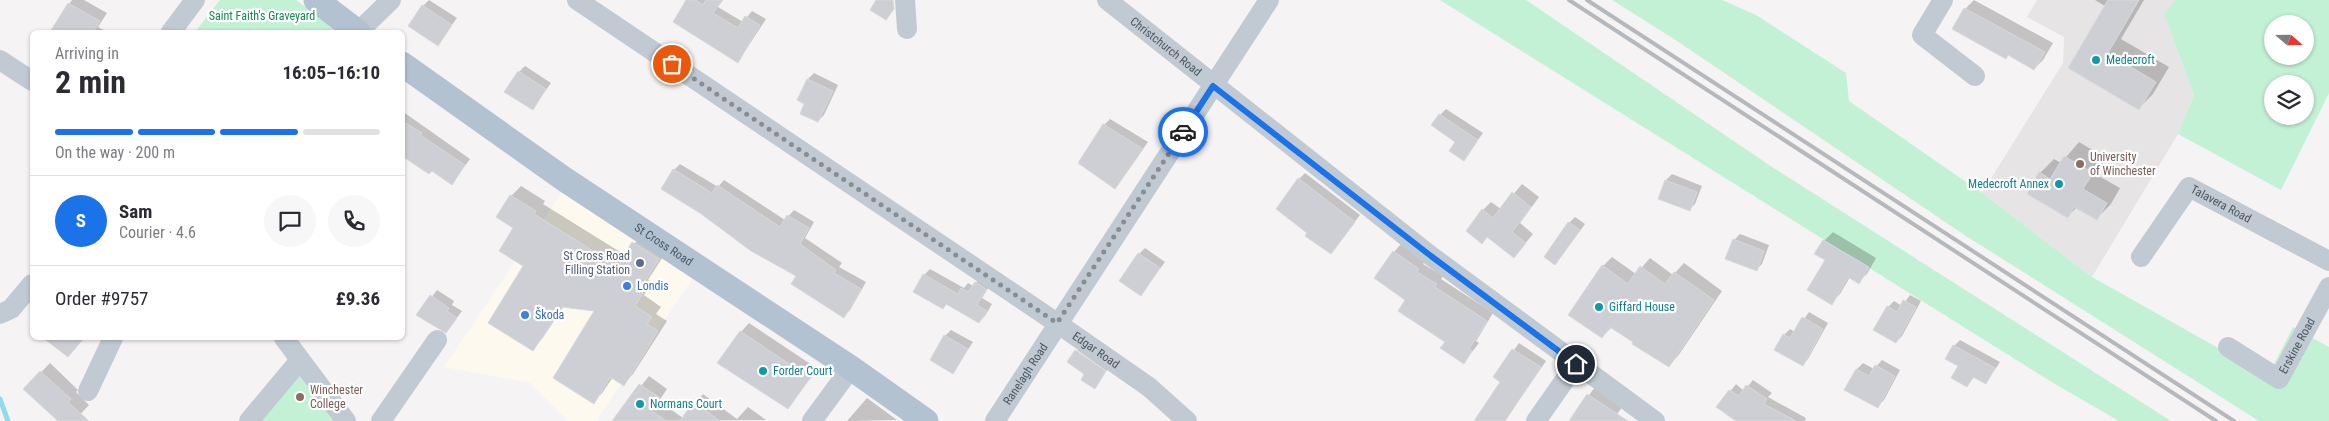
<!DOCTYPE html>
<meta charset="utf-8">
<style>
:root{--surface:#fff;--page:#f7f7f7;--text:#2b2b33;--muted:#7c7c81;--line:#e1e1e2;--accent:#1a73e8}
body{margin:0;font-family:"Roboto Condensed",sans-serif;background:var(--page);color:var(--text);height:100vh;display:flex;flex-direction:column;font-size:19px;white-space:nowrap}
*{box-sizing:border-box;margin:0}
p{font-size:16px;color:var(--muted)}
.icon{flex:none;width:28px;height:28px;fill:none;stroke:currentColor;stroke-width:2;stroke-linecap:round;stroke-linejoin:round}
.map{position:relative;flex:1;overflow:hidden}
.side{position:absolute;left:30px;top:30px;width:375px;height:310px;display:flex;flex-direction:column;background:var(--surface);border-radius:8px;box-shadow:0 1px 4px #0004}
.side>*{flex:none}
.needle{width:32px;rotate:110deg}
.buttons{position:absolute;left:2264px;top:15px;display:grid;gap:10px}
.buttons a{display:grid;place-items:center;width:50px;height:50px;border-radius:50%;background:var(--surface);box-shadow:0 1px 4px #0004;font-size:25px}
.pin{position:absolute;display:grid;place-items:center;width:42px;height:42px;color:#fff;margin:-21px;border:2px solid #fff;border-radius:50%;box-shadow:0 1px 5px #0007}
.courier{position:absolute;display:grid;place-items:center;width:50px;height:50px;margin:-25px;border:4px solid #1a73e8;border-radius:50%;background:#fff;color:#222;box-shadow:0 1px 6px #0007}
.summary em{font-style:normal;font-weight:700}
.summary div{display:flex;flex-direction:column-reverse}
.summary{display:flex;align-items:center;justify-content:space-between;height:85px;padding:0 25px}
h1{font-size:32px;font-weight:700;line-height:38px}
.bar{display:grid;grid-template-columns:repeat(4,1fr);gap:8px 5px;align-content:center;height:60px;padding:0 25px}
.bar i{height:6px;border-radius:4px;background:var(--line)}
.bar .on{background:var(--accent)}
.bar p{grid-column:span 4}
.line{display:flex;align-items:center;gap:12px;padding:0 25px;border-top:1px solid var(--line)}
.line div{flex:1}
.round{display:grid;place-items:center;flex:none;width:52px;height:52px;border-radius:26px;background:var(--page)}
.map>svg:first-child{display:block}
.commercial{fill:#fdf9ef}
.education{fill:#e6e4e5}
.green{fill:#c3f1d5;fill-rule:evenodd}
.shadow{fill:#0003}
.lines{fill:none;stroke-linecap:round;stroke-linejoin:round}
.stream{stroke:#90daee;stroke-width:5}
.building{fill:#cdcfd5;stroke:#d7d9de}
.minor{stroke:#c1cad2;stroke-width:20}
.major{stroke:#b3c2d1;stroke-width:25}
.rail{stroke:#b5b8bd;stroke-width:4}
.done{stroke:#868d94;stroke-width:5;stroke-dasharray:0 9}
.route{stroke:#1a73e8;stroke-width:6}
.culture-dot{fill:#0f9aa8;stroke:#fff;stroke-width:2}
.education-dot{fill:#8d6e63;stroke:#fff;stroke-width:2}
.service-dot{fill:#5c6f8a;stroke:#fff;stroke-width:2}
.shop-dot{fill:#3f7fe0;stroke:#fff;stroke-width:2}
.labels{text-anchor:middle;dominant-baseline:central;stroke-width:4.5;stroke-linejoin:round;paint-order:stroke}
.park-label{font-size:12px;fill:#17864f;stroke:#fff}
.street-label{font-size:12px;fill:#4a5661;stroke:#fff}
.culture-label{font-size:12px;fill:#0d838f;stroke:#fff;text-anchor:start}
.education-label{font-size:12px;fill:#785e54;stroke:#fff;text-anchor:start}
.service-label{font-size:12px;fill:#4e5e75;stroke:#fff;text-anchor:end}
.shop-label{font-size:12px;fill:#366cbe;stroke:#fff;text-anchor:start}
</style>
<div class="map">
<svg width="2329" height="421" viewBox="0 0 2329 421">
<rect width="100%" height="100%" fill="#f5f3f3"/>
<!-- commercial -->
<path class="commercial" d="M 562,192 L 693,278 L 596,421 L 568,421 L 530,383 L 444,367 Z"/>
<!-- education -->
<path class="education" d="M 2037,0 L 2175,0 L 2164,14 L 2194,95 L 2178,134 L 2092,277 L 1982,193 L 2063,63 L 2064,37 L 2027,17 Z"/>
<!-- green -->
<path class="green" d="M 220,0 L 296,0 L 339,32 L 195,32 Z
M 1440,0 L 1526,0 L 1772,167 L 2171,421 L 2119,421 L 2055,384 Z
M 1612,0 L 1722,0 L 1756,15 L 1846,73 L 1849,101 L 1982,193 L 2092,277 L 2268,376 L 2293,327 L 2329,347 L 2329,421 L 2259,421 L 1963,234 L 1674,39 Z
M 2175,0 L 2329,0 L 2329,93 L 2281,190 L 2178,134 L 2194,95 L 2164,14 ZM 2272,24 L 2305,24 L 2305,56 L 2272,56 ZM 2272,84 L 2305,84 L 2305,116 L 2272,116 Z
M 301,372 L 335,421 L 260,421 Z"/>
<!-- shadow -->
<path class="shadow" d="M 72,0 L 84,0 L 107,13 L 98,27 L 107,32 L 50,32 Z
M 429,0 L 457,18 L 438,44 L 423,6 Z
M 688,0 L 723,0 L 718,7 L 743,22 L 752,11 L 766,19 L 738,62 Z
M 1974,0 L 2053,43 L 2043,60 L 2034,69 L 2009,54 L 2005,58 L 1965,9 Z
M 2095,0 L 2144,0 L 2121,39 L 2169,67 L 2153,94 L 2139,108 L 2070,67 L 2105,6 Z
M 525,66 L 551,83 L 533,108 L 519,72 Z
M 814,73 L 838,85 L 824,115 L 818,121 L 806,103 L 798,100 L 808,79 Z
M 1446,109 L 1483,133 L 1464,159 L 1457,141 L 1440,115 Z
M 402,111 L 470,159 L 452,183 L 432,170 L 402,156 Z
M 1110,119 L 1148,142 L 1115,188 L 1104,125 Z
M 2079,142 L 2106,158 L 2097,175 L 2120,188 L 2111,204 L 2097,218 L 2077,207 L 2067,217 L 2040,173 L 2054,159 L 2061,163 Z
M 680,164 L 718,187 L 724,180 L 785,220 L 794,210 L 814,222 L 805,238 L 842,263 L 839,267 L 866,282 L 850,310 L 844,316 L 674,170 Z
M 1305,173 L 1360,215 L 1331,252 L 1299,179 Z
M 1672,174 L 1702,186 L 1695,204 L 1689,210 L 1659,198 L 1666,180 Z
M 1522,184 L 1539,197 L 1520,223 L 1533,234 L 1522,247 L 1488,236 L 1483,210 L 1491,202 L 1501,209 Z
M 521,186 L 545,201 L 543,204 L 625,255 L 643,233 L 668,249 L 648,280 L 652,282 L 644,295 L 661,307 L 656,314 L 667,321 L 633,374 L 624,384 L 613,377 L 603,392 L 594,402 L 596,310 L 564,306 L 542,339 L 532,349 L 525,266 L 515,227 L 511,196 Z
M 1575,217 L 1585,224 L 1561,257 L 1569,223 Z
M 1833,232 L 1876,258 L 1867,274 L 1858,282 L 1850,277 L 1840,294 L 1831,303 L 1824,241 Z
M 1740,234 L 1769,245 L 1762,264 L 1756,270 L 1734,240 Z
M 1401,244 L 1425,261 L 1423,264 L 1443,276 L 1441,279 L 1493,313 L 1476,341 L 1479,343 L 1464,362 L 1407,300 L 1394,252 Z
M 1145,248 L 1165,262 L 1141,294 L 1139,254 Z
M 1612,257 L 1636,274 L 1650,258 L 1673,275 L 1684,263 L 1722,291 L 1678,356 L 1669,365 L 1611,328 L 1602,337 L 1603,266 Z
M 930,269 L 964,288 L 968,283 L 973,286 L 981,277 L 991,283 L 982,298 L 992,304 L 985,316 L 979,322 L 948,303 L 943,308 L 924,275 Z
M 437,290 L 454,301 L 452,305 L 462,311 L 446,332 L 418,315 Z
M 1910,295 L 1921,301 L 1902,336 L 1896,342 L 1888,307 L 1894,301 L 1902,306 Z
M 1809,312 L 1828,323 L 1808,359 L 1803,365 L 1775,349 L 1784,335 L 1790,329 L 1795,332 Z
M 749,323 L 818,369 L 787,408 L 741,332 Z
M 951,330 L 973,342 L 953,372 L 945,336 Z
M 55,338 L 83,338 L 74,350 L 51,342 Z
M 1960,340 L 2000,362 L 1986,383 L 1975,376 L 1967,386 L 1954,346 Z
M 1519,343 L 1546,361 L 1505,421 L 1475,421 L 1502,382 L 1495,377 Z
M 1082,345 L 1111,365 L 1107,371 L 1077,350 Z
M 1882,360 L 1900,370 L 1884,400 L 1878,406 L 1846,390 L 1857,369 L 1863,363 L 1874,369 Z
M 50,363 L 78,390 L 76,392 L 89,405 L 74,421 L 60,421 L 25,389 Z
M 649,376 L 667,389 L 659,401 L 683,418 L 703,394 L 737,419 L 748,407 L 766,420 L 613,421 Z
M 1753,380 L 1772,393 L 1768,397 L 1806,418 L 1805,421 L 1738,421 L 1718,407 L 1736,384 L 1744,391 Z
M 1595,387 L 1623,406 L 1612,421 L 1570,421 Z
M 867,398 L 897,420 L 847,421 Z"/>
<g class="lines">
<!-- stream -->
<path class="stream" d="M 0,399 L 8,421"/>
</g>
<!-- building -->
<path class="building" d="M 686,0 L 695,0 L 703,5 L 706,0 L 722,0 L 713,13 L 738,28 L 745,16 L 760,25 L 738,63 L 673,22 Z
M 876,0 L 893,0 L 894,9 L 886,20 L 870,10 Z
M 2108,0 L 2139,0 L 2108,53 L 2156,82 L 2139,110 L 2068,68 Z
M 68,3 L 100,21 L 93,32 L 50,32 Z
M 422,5 L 452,25 L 438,46 L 408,26 Z
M 1964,8 L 2045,52 L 2034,70 L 2008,55 L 2006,59 L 1952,29 Z
M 518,71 L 546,89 L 533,110 L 504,92 Z
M 807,79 L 833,91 L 818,122 L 800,114 L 804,104 L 797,100 Z
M 1439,114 L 1478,140 L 1464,161 L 1449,151 L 1455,142 L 1431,125 Z
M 402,121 L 422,133 L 420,135 L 465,165 L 452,185 L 432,171 L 429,174 L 402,156 Z
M 1103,124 L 1143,149 L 1115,189 L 1078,163 Z
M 2064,156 L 2093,173 L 2083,189 L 2107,203 L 2097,220 L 2074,207 L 2068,218 L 2027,194 L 2039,172 L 2050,179 Z
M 673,169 L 712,193 L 717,185 L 780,227 L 787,215 L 809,228 L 800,244 L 836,270 L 834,273 L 861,289 L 844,318 L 791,284 L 796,276 L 751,251 L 700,213 L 661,189 Z
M 1298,178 L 1355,222 L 1331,254 L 1305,236 L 1307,233 L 1276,209 Z
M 1665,180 L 1697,192 L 1690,211 L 1658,199 Z
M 1512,192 L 1531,207 L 1512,232 L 1526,243 L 1514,258 L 1487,237 L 1482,244 L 1466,231 L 1482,209 L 1493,218 Z
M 510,195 L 536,211 L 534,214 L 617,266 L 632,242 L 659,259 L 639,290 L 643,293 L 635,306 L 652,317 L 647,324 L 658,331 L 624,386 L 610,377 L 594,404 L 553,378 L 594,311 L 562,307 L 533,351 L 488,323 L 523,266 L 499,251 L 513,228 L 496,217 Z
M 1568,222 L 1580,230 L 1555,265 L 1544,257 Z
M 1733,239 L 1764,251 L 1757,271 L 1725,259 Z
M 1823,240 L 1869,267 L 1859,284 L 1848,277 L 1832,305 L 1807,290 L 1825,260 L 1814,254 Z
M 1393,251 L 1419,269 L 1417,272 L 1437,284 L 1435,287 L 1487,321 L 1469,349 L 1472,351 L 1464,364 L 1440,348 L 1445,342 L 1398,311 L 1405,300 L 1374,278 Z
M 1138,253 L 1160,268 L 1141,296 L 1119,281 Z
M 1602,265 L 1628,284 L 1640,266 L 1665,284 L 1674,272 L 1714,300 L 1669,367 L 1632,344 L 1633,342 L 1610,327 L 1602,338 L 1568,315 Z
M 923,274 L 958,294 L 961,288 L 968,292 L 975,282 L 986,289 L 977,305 L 987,311 L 979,323 L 946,304 L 943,309 L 913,292 Z
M 430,295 L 449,308 L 447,311 L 457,318 L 446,333 L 416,315 Z
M 1903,300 L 1916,307 L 1896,343 L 1873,330 L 1887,306 L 1897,312 Z
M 1802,317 L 1823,329 L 1803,366 L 1774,350 L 1783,334 L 1790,338 Z
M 740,331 L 810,378 L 788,409 L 717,363 Z
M 944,335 L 968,349 L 953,374 L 930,360 Z
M 43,338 L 84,338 L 68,357 Z
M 1953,345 L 1995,368 L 1986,384 L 1973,377 L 1967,387 L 1951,378 L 1958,366 L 1945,359 Z
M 1512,349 L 1541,367 L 1505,421 L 1474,421 L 1500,382 L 1493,377 Z
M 1075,350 L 1106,371 L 1095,389 L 1081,380 L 1084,374 L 1067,362 Z
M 1875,365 L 1895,376 L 1878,408 L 1844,390 L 1856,369 L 1869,376 Z
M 40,371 L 71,399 L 68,402 L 89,421 L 58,421 L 23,389 Z
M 639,384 L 660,398 L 651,410 L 666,421 L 612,421 Z
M 1746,385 L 1767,399 L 1764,404 L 1796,421 L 1736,421 L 1716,407 L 1729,390 L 1739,396 Z
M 1587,394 L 1628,421 L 1569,421 Z
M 693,402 L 720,421 L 680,421 Z"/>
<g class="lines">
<!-- minor -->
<g class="minor">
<path id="s1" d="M 577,0 L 1057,323 L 1149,387 L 1187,421"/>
<path d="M 905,0 L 907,29"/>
<path id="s2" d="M 1107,0 L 1431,256 L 1655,421"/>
<path d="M 1943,0 L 1922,35 L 1975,76"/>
<path d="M 171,32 L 195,0"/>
<path d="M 358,32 L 391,0"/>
<path d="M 0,60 L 32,81"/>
<path id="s3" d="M 2141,257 L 2189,187 L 2329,261"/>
<path d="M 0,314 L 11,309 L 32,284"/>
<path d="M 284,338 L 346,421"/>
<path id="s4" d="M 2228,347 L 2279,379 L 2329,287"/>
<path d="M 88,391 L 113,338"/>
<path d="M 249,421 L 300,360"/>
<path d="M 381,421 L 437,340"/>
<path d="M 812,421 L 851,368"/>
<path id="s5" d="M 995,421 L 1269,0"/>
<path d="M 1536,421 L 1576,364"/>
</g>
<!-- major -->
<g class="major">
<path d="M 316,0 L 358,32"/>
<path id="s6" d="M 402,64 L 564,179 L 851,368 L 926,421"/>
</g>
<!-- rail -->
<path class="rail" d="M 1569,0 L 2216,421
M 1587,0 L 2234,421"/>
</g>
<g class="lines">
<!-- done -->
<path class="done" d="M 672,64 L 1057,323 L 1183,132"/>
<!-- route -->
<path class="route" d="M 1183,132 L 1213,86 L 1431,256 L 1576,364"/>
</g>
<!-- markers -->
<g class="culture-dot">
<circle cx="2096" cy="60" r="5"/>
<circle cx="2059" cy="184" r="5"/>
<circle cx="1599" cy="307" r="5"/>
<circle cx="763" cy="371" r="5"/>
<circle cx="640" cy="404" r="5"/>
</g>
<g class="education-dot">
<circle cx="2080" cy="164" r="5"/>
<circle cx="300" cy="397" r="5"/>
</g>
<circle class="service-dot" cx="640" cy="263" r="5"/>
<g class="shop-dot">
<circle cx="627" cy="286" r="5"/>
<circle cx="525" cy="315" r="5"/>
</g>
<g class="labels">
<!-- park labels -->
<g class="park-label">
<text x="262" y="16">Saint Faith's Graveyard</text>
</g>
<!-- street labels -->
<g class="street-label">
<text stroke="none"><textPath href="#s2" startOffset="75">Christchurch Road</textPath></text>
<text stroke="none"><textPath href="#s3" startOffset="121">Talavera Road</textPath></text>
<text stroke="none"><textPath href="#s6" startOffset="318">St Cross Road</textPath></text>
<text stroke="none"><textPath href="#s4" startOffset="98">Erskine Road</textPath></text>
<text stroke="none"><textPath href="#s1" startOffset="626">Edgar Road</textPath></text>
<text stroke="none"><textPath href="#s5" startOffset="56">Ranelagh Road</textPath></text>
</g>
<!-- culture labels -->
<g class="culture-label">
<text x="2106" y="60">Medecroft</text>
<text x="2049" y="184" text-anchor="end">Medecroft Annex</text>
<text x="1609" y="307">Giffard House</text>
<text x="773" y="371">Forder Court</text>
<text x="650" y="404">Normans Court</text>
</g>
<!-- education labels -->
<g class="education-label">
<text x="2090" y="157">University<tspan x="2090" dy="14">of Winchester</tspan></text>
<text x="310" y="390">Winchester<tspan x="310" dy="14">College</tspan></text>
</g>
<!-- service labels -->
<g class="service-label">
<text x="630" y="256">St Cross Road<tspan x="630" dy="14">Filling Station</tspan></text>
</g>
<!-- shop labels -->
<g class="shop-label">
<text x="637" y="286">Londis</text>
<text x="535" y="315">Škoda</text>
</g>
</g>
</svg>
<div class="buttons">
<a><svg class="needle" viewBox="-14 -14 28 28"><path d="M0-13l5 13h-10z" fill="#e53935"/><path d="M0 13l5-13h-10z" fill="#7c7c81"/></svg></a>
<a><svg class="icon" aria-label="layers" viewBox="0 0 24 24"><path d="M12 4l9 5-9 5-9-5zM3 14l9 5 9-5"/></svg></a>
</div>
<div class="pin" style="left:672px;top:64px;background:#ea580c"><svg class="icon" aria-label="bag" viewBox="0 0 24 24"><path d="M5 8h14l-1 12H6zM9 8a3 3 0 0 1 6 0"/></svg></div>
<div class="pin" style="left:1576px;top:364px;background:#1f2937"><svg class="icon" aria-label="home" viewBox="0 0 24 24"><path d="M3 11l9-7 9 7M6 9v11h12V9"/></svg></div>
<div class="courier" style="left:1183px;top:132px"><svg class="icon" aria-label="car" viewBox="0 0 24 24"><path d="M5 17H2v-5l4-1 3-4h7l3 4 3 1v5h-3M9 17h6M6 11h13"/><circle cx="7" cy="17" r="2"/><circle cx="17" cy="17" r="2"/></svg></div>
<section class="side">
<div class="summary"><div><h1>2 min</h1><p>Arriving in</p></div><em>16:05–16:10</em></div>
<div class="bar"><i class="on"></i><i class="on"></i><i class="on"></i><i></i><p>On the way · 200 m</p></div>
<div class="line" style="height:90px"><b class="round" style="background:var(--accent);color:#fff">S</b><div><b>Sam</b><p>Courier · 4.6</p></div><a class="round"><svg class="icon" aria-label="chat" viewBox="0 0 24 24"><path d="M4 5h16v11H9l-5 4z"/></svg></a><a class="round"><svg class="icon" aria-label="phone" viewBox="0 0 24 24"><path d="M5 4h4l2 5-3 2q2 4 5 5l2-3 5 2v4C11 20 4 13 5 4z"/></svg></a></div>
<div class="line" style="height:65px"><div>Order #9757</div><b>£9.36</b></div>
</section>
</div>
